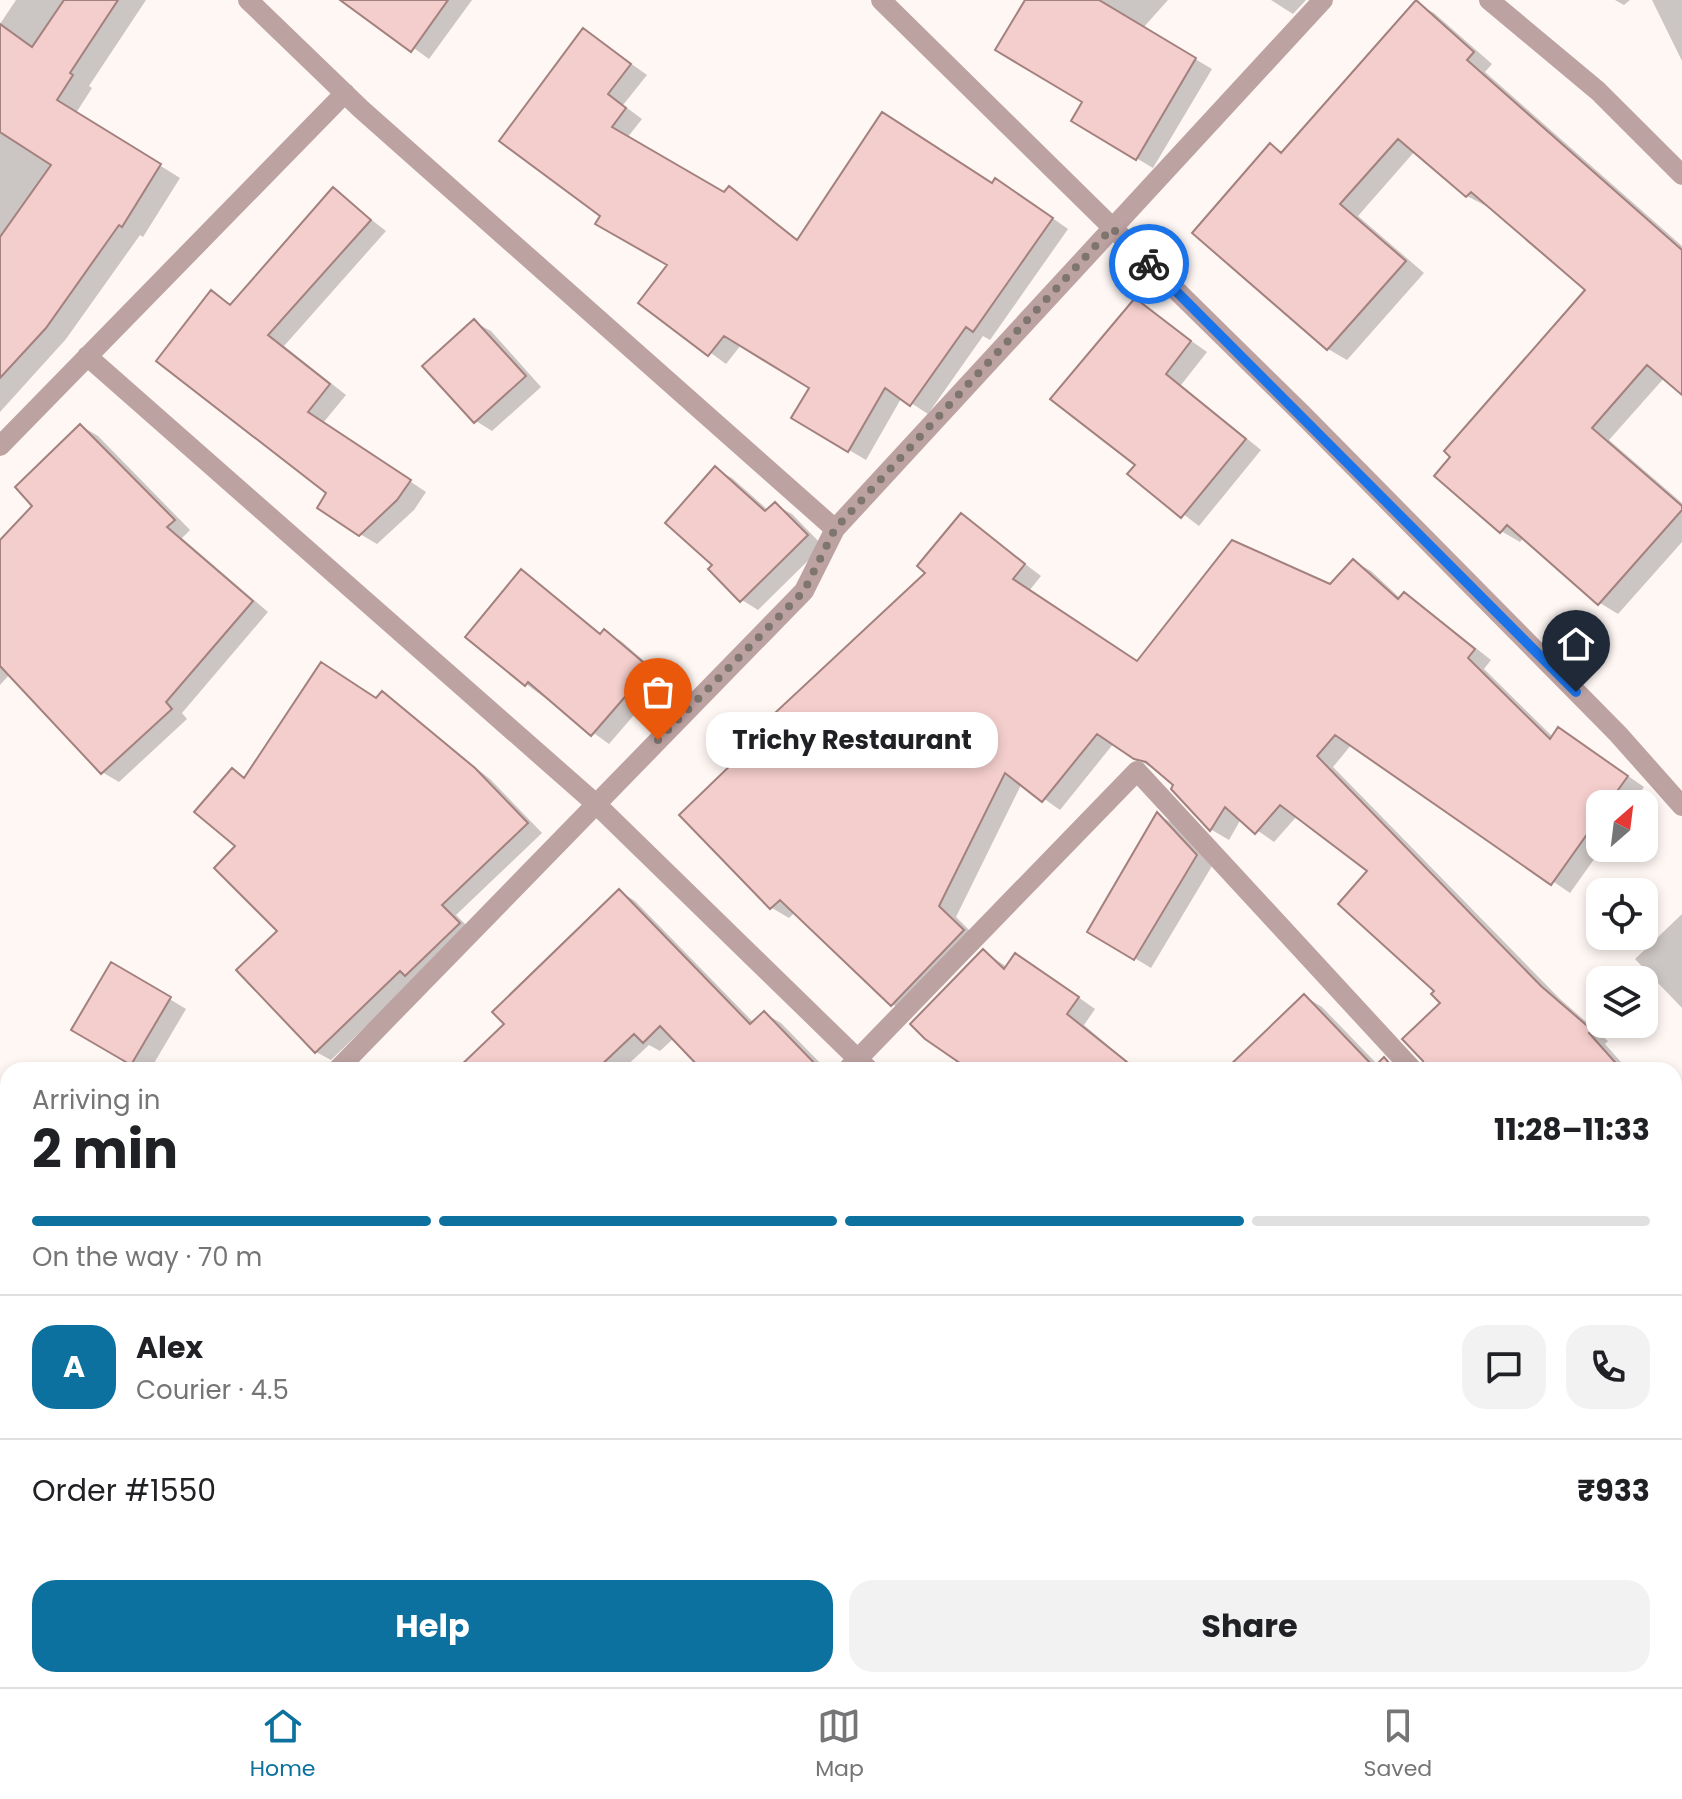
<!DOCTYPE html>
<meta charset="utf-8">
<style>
:root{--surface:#fff;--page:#f2f2f2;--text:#202124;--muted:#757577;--line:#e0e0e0;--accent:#0c719e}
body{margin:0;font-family:Poppins,sans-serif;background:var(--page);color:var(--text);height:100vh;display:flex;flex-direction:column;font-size:30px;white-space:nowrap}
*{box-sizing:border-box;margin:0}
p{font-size:26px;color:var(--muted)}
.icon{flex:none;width:44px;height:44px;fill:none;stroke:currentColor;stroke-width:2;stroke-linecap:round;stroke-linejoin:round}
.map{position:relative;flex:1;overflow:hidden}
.details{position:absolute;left:0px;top:1062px;width:1682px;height:626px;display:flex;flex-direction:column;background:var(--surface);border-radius:24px 24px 0 0;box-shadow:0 4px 12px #0003}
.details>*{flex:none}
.needle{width:52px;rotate:28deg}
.fabs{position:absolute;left:1586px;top:790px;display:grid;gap:16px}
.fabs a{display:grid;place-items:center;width:72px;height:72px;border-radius:16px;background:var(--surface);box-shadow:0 4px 12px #0003;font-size:40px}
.pin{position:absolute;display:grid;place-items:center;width:68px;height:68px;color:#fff;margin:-82px -34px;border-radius:50% 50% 50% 0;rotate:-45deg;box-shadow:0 0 8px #0007}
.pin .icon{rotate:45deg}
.courier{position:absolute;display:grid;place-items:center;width:80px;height:80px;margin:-40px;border:6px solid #1a73e8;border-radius:50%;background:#fff;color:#222;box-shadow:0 2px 10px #0007}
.bubble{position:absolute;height:56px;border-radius:24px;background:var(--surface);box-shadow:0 4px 12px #0003;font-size:26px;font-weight:700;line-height:56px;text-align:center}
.summary em{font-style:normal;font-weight:700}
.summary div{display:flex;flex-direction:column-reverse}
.summary{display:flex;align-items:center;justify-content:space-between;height:136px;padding:0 32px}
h1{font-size:52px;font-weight:700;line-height:60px}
.bar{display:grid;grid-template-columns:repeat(4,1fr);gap:12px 8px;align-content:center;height:96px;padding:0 32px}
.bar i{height:10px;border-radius:6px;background:var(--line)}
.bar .current{background:var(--accent)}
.bar p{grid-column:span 4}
.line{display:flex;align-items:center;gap:20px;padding:0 32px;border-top:2px solid var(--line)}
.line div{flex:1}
.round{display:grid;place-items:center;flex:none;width:84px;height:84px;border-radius:24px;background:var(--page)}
.button{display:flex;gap:16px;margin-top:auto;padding:16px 32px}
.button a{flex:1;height:92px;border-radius:24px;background:var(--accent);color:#fff;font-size:32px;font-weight:700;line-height:92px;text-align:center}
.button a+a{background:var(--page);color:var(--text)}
.tab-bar{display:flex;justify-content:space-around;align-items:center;height:112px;border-top:2px solid var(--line);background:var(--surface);font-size:22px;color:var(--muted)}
.tab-bar a{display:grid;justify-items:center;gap:4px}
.tab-bar .current{color:var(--accent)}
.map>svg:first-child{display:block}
.shadow{fill:#0003}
.building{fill:#f4cecc;stroke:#a3817e;stroke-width:2}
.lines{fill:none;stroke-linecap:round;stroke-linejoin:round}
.minor{stroke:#bda2a2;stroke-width:20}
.tertiary{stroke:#bda2a2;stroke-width:20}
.done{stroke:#7f756f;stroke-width:8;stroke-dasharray:0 14.4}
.route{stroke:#1a73e8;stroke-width:10}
</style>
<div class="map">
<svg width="1682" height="1687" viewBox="0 0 1682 1687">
<rect width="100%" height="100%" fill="#fef7f4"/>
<!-- shadow -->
<path class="shadow" d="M 16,0 L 146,0 L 89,86 L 92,88 L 76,113 L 180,178 L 143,237 L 140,235 L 66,339 L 0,412 L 0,24 Z
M 347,0 L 472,0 L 429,59 Z
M 1027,0 L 1168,0 L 1143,28 L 1212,69 L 1153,168 L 1074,121 L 1085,101 Z
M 1271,0 L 1306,0 L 1293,14 Z
M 1615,0 L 1630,0 L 1624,5 Z
M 1652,0 L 1682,0 L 1682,61 Z
M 1415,2 L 1434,13 L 1492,64 L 1485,72 L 1682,246 L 1682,392 L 1665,377 L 1609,440 L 1682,503 L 1682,542 L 1618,614 L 1600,603 L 1524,537 L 1520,542 L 1501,531 L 1588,290 L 1488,204 L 1486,206 L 1467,196 L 1415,151 L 1358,216 L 1424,273 L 1347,360 L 1328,349 L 1195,232 L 1271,146 L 1284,153 Z
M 584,30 L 647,75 L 623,105 L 642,119 L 627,138 L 725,195 L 729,189 L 746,198 L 799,241 L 993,185 L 1013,190 L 1068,229 L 990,340 L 983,336 L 928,414 L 902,397 L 866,460 L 793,417 L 811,387 L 741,345 L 726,364 L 641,302 L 670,265 L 603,215 Z
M 333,190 L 386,231 L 284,346 L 346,395 L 323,423 L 426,492 L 414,510 L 377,544 L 360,534 L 329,493 L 212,293 L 232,305 Z
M 1135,301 L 1207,352 L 1181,385 L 1261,450 L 1199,526 L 1130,474 L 1138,464 Z
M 474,322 L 491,331 L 541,387 L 492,431 L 476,421 Z
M 81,426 L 98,436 L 190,530 L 182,538 L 268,612 L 182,713 L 187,719 L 119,782 L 102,772 L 10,674 L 0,685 L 0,543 L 35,506 Z
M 715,469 L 732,478 L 769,511 L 775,505 L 792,514 L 823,546 L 758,610 L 742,600 L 714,565 Z
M 961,515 L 1041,576 L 1029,591 L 1138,663 L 1331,586 L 1353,561 L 1371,571 L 1401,599 L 1404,594 L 1421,605 L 1491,660 L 1484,669 L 1553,737 L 1576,740 L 1644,787 L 1632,804 L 1600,804 L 1602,848 L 1570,893 L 1352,744 L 1333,767 L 1559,998 L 1608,1041 L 1605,1044 L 1628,1070 L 1427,1070 L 1443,1003 L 1370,871 L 1297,816 L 1274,842 L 1241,819 L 1229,840 L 1212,830 L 1173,788 L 1176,784 L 1114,743 L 1060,810 L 1022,783 L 956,917 L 980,941 L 910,1015 L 892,1004 L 796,911 L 789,918 L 772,908 L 682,815 L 928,573 Z
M 521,572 L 602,635 L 605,632 L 621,641 L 665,679 L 609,744 L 526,684 Z
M 382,694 L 490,779 L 542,833 L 456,915 L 474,933 L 415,979 L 331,1060 L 316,1052 L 279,931 L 238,846 L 233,770 L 246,778 Z
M 1158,815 L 1174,824 L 1212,866 L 1151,968 L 1090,931 Z
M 619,891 L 635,901 L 754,1023 L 764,1013 L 781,1023 L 827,1070 L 705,1070 L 674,1038 L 660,1051 L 649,1045 L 622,1070 L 459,1070 L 506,1024 Z
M 1682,914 L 1682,1008 L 1635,959 Z
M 983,951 L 1007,967 L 1033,965 L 1095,1009 L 1084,1025 L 1137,1070 L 973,1070 Z
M 112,964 L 186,1009 L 150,1070 L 144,1070 L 74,1029 Z
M 1304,996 L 1322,1007 L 1378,1065 L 1384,1060 L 1401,1070 L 1228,1070 Z
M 1674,1122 L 1682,1127 L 1682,1286 L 1674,1278 Z
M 0,1269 L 8,1276 L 8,1442 L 0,1434 Z
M 1674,1420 L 1682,1427 L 1682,1687 L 1526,1687 L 1520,1680 L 1674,1680 Z
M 8,1450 L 8,1536 L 0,1544 L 0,1458 Z
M 229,1680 L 396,1680 L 405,1687 L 230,1687 Z
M 685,1680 L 868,1680 L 877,1687 L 694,1687 Z
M 891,1680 L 918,1680 L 929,1687 L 882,1687 Z
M 1053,1680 L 1187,1680 L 1178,1687 L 1059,1687 Z
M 1218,1680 L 1383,1680 L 1391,1687 L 1224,1687 Z"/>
<!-- building -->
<path class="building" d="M 64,0 L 118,0 L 70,73 L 73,75 L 57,100 L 161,164 L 122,227 L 119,225 L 46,328 L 0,378 L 0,237 L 51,165 L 0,132 L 0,24 L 32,47 Z
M 340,0 L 448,0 L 411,52 Z
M 1025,0 L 1099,0 L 1196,58 L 1136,160 L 1071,121 L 1082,102 L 995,50 Z
M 1416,0 L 1474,52 L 1467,60 L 1682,250 L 1682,395 L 1647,365 L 1592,428 L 1682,506 L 1682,510 L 1598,605 L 1507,525 L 1500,533 L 1434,476 L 1450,457 L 1444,451 L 1585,290 L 1471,192 L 1466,197 L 1398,139 L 1340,204 L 1406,261 L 1327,350 L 1192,233 L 1270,143 L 1281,153 Z
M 583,28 L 631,64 L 608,94 L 626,108 L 612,127 L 724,192 L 729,186 L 797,240 L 882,112 L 992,183 L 995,178 L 1053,218 L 973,332 L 966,327 L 910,406 L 885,388 L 848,452 L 791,418 L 809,388 L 724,336 L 708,356 L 638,303 L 667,265 L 595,224 L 600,216 L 499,141 Z
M 333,187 L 371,220 L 268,335 L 330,384 L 308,412 L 411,480 L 397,500 L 359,536 L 317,508 L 326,493 L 156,361 L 211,290 L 230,305 Z
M 1135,298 L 1191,341 L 1166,374 L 1246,439 L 1181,518 L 1127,474 L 1135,465 L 1050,399 Z
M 474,319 L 526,376 L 474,423 L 422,366 Z
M 80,424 L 175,520 L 167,527 L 253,601 L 166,702 L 172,709 L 101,774 L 0,666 L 0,540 L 32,506 L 15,487 Z
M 715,466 L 765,511 L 775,502 L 808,535 L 740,602 L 708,569 L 712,565 L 665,523 Z
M 961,513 L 1025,564 L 1013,579 L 1137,661 L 1232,540 L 1330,584 L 1353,559 L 1398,599 L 1404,592 L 1475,649 L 1468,658 L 1550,739 L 1558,727 L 1628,776 L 1608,804 L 1600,804 L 1600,816 L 1551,885 L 1335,735 L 1317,756 L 1541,986 L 1592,1030 L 1589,1033 L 1622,1070 L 1426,1070 L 1423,1061 L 1402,1039 L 1440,1003 L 1431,994 L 1434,991 L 1338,904 L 1367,871 L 1280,805 L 1255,834 L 1225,807 L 1210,831 L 1171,789 L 1173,785 L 1146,762 L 1134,759 L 1097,734 L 1042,802 L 1005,773 L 939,906 L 964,930 L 891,1006 L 780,900 L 770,909 L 679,815 L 767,730 L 762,725 L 925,573 L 917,566 Z
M 521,569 L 600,634 L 604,629 L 650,668 L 591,736 L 528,682 L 525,686 L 465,637 Z
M 321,662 L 376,698 L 382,691 L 475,768 L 528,823 L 442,905 L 460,923 L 405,976 L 400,971 L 315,1053 L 236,970 L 277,931 L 214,868 L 235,846 L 194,812 L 232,768 L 244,778 Z
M 1157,812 L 1197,855 L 1134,960 L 1087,932 Z
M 619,889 L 750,1024 L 764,1011 L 821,1070 L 702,1070 L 660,1026 L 643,1043 L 634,1034 L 596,1070 L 456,1070 L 504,1024 L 492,1012 Z
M 983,949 L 1004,969 L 1015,953 L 1079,997 L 1067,1014 L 1137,1070 L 970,1070 L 925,1039 L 910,1024 Z
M 111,962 L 171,997 L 131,1065 L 71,1030 Z
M 1304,994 L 1374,1067 L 1384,1057 L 1395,1070 L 1225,1070 Z"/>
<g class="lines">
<!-- minor -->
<path class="minor" d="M 248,0 L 361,109 L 835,529 L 1323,0
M 881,0 L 1302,414 L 1618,734 L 1682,806
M 1489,0 L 1598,91 L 1682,175
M 87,356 L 596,804 L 869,1070
M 0,446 L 345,93
M 337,1070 L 804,591 L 835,529
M 847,1070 L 1137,771 L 1413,1070
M 1674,1352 L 1682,1362
M 1484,1680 L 1491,1687"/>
<!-- tertiary -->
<path class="tertiary" d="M 0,1145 L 8,1153
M 482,1680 L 488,1687"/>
</g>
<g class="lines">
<!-- done -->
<path class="done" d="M 658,740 L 804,591 L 835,529 L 1112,228 L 1149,264"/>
<!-- route -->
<path class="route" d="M 1149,264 L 1576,692"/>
</g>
</svg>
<div class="fabs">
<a><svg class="needle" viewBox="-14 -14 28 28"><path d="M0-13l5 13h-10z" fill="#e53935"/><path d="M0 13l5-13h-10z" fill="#757577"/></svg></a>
<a><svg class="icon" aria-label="locate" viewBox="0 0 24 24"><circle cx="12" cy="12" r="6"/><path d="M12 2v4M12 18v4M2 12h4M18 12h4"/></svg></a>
<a><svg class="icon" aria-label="layers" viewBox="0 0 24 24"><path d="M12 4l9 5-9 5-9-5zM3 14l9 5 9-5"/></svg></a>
</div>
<div class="pin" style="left:658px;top:740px;background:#ea580c"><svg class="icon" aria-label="bag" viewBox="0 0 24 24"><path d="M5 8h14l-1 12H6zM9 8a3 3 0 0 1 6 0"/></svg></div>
<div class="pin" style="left:1576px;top:692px;background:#1f2937"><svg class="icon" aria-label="home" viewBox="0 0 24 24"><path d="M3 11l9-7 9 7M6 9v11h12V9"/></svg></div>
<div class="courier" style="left:1149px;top:264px"><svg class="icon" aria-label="bike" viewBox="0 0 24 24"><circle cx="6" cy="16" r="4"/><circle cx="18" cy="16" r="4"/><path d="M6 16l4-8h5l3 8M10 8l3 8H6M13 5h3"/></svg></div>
<div class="bubble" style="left:706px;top:712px;width:292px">Trichy Restaurant</div>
<section class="details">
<div class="summary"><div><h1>2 min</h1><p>Arriving in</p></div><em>11:28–11:33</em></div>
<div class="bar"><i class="current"></i><i class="current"></i><i class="current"></i><i></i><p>On the way · 70 m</p></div>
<div class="line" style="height:144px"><b class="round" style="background:var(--accent);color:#fff">A</b><div><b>Alex</b><p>Courier · 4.5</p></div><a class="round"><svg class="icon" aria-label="chat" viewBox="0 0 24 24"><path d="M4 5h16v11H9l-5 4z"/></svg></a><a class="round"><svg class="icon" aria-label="phone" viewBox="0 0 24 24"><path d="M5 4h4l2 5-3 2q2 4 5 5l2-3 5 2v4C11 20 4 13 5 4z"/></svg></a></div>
<div class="line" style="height:104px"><div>Order #1550</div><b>₹933</b></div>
<div class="button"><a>Help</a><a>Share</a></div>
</section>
</div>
<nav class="tab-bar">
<a class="current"><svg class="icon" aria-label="home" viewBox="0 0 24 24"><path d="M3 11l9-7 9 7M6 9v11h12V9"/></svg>Home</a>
<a><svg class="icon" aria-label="map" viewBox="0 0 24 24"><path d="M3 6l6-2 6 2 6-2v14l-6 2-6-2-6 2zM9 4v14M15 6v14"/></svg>Map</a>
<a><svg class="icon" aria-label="saved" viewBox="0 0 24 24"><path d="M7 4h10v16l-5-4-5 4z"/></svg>Saved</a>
</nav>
